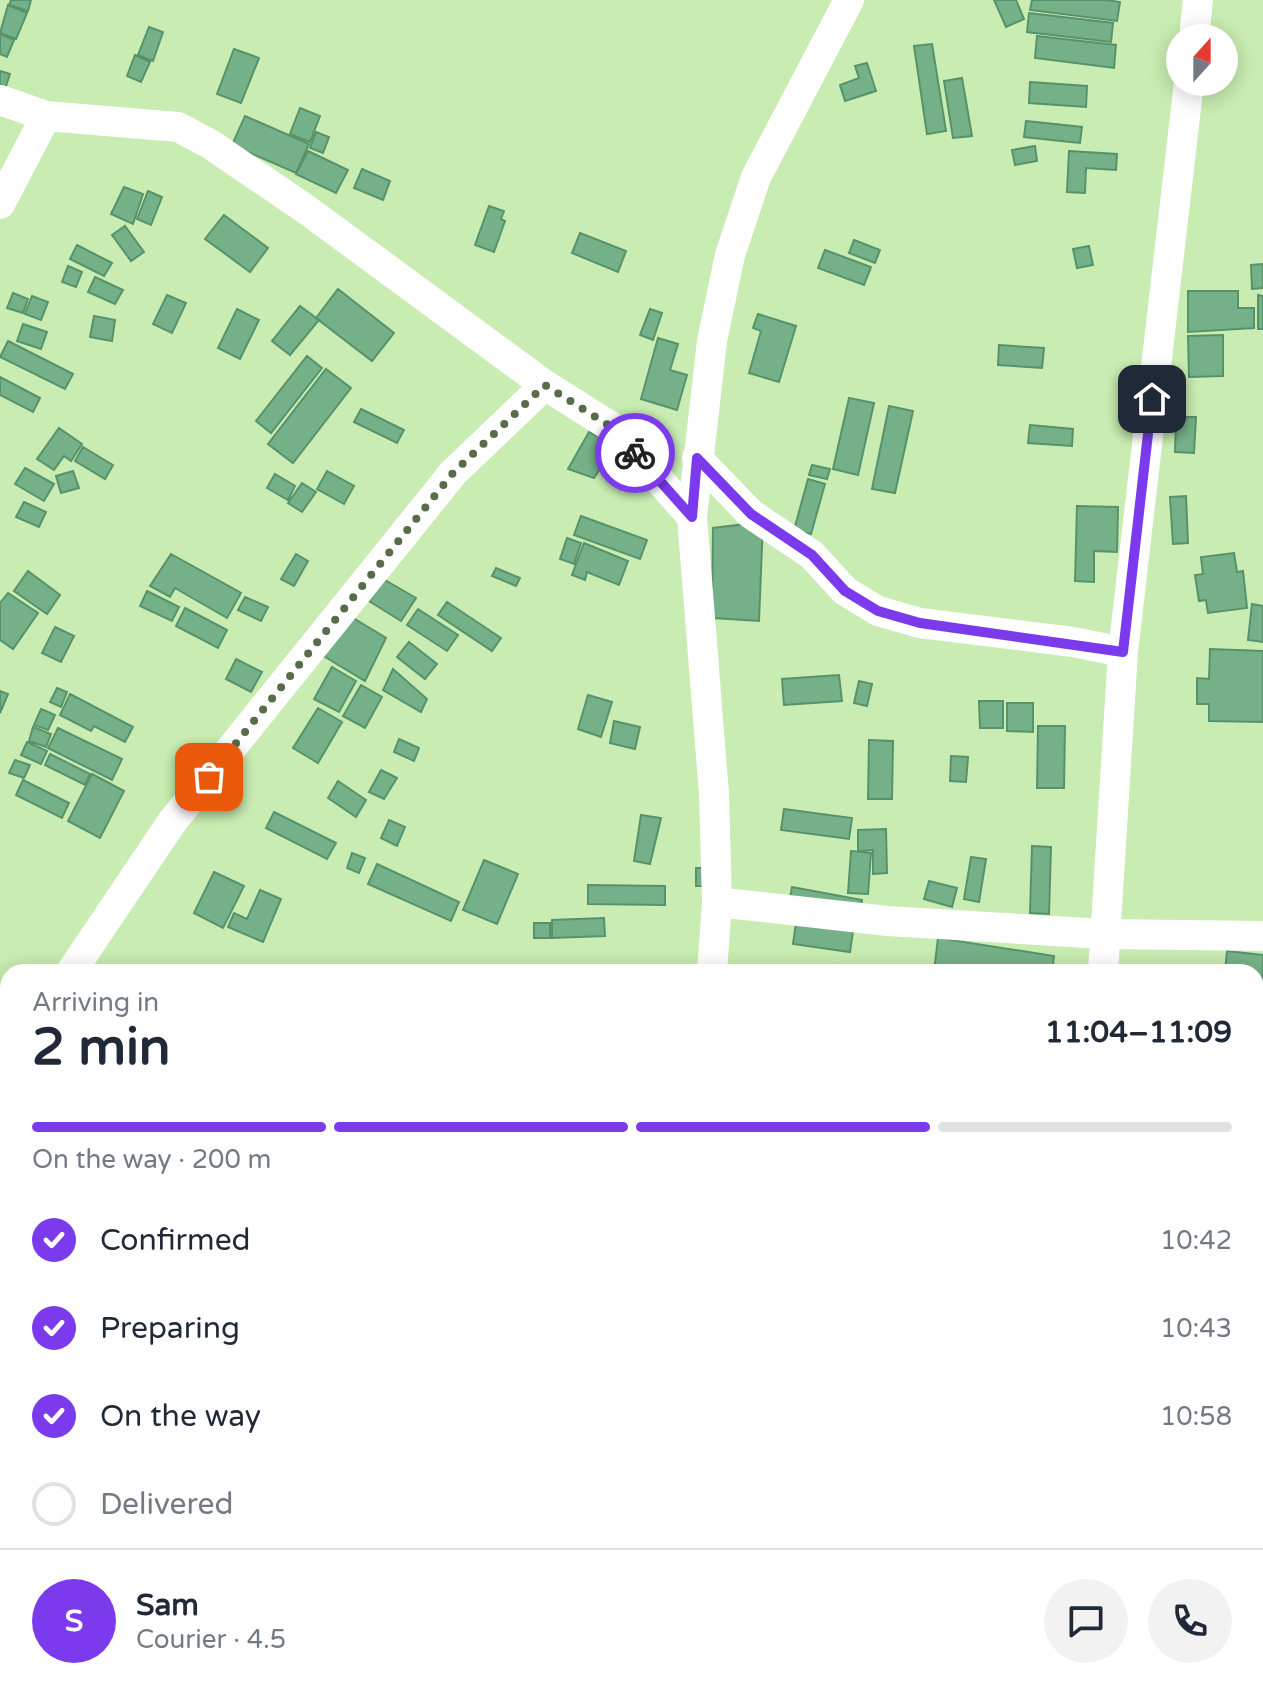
<!DOCTYPE html>
<meta charset="utf-8">
<style>
:root{--surface:#fff;--page:#f2f2f3;--text:#1f2937;--muted:#747a83;--line:#e0e1e3;--accent:#7c3aed}
body{margin:0;font-family:"Varela Round",sans-serif;background:var(--page);color:var(--text);height:100vh;display:flex;flex-direction:column;font-size:30px;white-space:nowrap}
*{box-sizing:border-box;margin:0}
p{font-size:26px;color:var(--muted)}
.icon{flex:none;width:44px;height:44px;fill:none;stroke:currentColor;stroke-width:2;stroke-linecap:round;stroke-linejoin:round}
.map{position:relative;flex:1;overflow:hidden}
.side{position:absolute;left:0px;top:964px;width:1264px;height:744px;display:flex;flex-direction:column;background:var(--surface);border-radius:24px 24px 0 0;box-shadow:0 4px 20px #0003}
.side>*{flex:none}
.needle{width:52px;rotate:21deg}
.buttons{position:absolute;left:1166px;top:24px;display:grid;gap:16px}
.buttons a{display:grid;place-items:center;width:72px;height:72px;border-radius:50%;background:var(--surface);box-shadow:0 4px 20px #0003;font-size:40px}
.pin{position:absolute;display:grid;place-items:center;width:68px;height:68px;color:#fff;margin:-34px;border-radius:16px;box-shadow:0 4px 12px #0006}
.courier{position:absolute;display:grid;place-items:center;width:80px;height:80px;margin:-40px;border:6px solid #7c3aed;border-radius:50%;background:#fff;color:#222;box-shadow:0 2px 10px #0007}
.overview em{font-style:normal;font-weight:800}
.overview div{display:flex;flex-direction:column-reverse}
.overview{display:flex;align-items:center;justify-content:space-between;height:136px;padding:0 32px}
h1{font-size:52px;font-weight:800;line-height:60px}
.bar{display:grid;grid-template-columns:repeat(4,1fr);gap:12px 8px;align-content:center;height:96px;padding:0 32px}
.bar i{height:10px;border-radius:6px;background:var(--line)}
.bar .current{background:var(--accent)}
.bar p{grid-column:span 4}
.line{display:flex;align-items:center;gap:20px;padding:0 32px;border-top:2px solid var(--line)}
.line div{flex:1}
.round{display:grid;place-items:center;flex:none;width:84px;height:84px;border-radius:42px;background:var(--page)}
ol{padding:0 32px;list-style:none}
li{display:flex;align-items:center;gap:24px;height:88px}
li p{margin-inline-start:auto}
li .icon{padding:8px;border-radius:50%;background:var(--accent);color:#fff;stroke-width:4}
li:last-child{color:var(--muted)}
li i{width:44px;height:44px;border:4px solid var(--line);border-radius:50%}
.map>svg:first-child{display:block}
.building{fill:#75b188;stroke:#57926b;stroke-width:2}
.lines{fill:none;stroke-linecap:round;stroke-linejoin:round}
.minor{stroke:#fff;stroke-width:30}
.done{stroke:#576c49;stroke-width:8;stroke-dasharray:0 14.4}
.route{stroke:#7c3aed;stroke-width:10}
</style>
<div class="map">
<svg width="1263" height="1708" viewBox="0 0 1263 1708">
<rect width="100%" height="100%" fill="#c8ecb1"/>
<!-- building -->
<path class="building" d="M 11,0 L 31,0 L 28,11 L 9,5 Z
M 994,0 L 1016,0 L 1024,19 L 1006,27 Z
M 1032,0 L 1106,0 L 1120,2 L 1117,21 L 1030,10 Z
M 8,5 L 27,13 L 16,39 L 0,33 Z
M 1029,13 L 1113,23 L 1111,42 L 1027,32 Z
M 149,27 L 163,32 L 153,61 L 138,55 Z
M 0,34 L 14,40 L 7,57 L 0,54 Z
M 1037,36 L 1116,45 L 1114,68 L 1035,58 Z
M 932,44 L 946,131 L 927,134 L 914,46 Z
M 234,49 L 259,58 L 241,103 L 217,94 Z
M 135,55 L 150,62 L 141,82 L 127,76 Z
M 867,63 L 876,91 L 845,101 L 840,85 L 859,78 L 855,66 Z
M 0,71 L 10,74 L 3,95 L 0,93 Z
M 962,78 L 972,136 L 953,138 L 944,81 Z
M 1030,82 L 1087,86 L 1086,107 L 1029,103 Z
M 300,108 L 320,116 L 310,142 L 290,134 Z
M 245,116 L 309,144 L 296,173 L 232,145 Z
M 1026,121 L 1082,127 L 1080,143 L 1024,137 Z
M 316,132 L 329,137 L 323,153 L 310,148 Z
M 1035,146 L 1037,161 L 1015,165 L 1012,150 Z
M 308,151 L 348,170 L 336,193 L 296,174 Z
M 1069,151 L 1117,154 L 1116,170 L 1086,168 L 1085,193 L 1067,192 Z
M 362,169 L 390,181 L 383,200 L 354,188 Z
M 124,187 L 143,194 L 133,224 L 111,214 Z
M 148,191 L 162,197 L 151,225 L 137,219 Z
M 489,206 L 504,211 L 501,219 L 505,221 L 494,252 L 475,245 Z
M 224,215 L 268,248 L 250,272 L 205,239 Z
M 125,226 L 144,252 L 131,261 L 112,235 Z
M 580,233 L 626,251 L 618,272 L 572,253 Z
M 854,240 L 880,250 L 875,263 L 849,253 Z
M 77,245 L 112,263 L 104,276 L 70,259 Z
M 1089,246 L 1093,265 L 1077,268 L 1073,249 Z
M 825,250 L 871,267 L 864,285 L 818,268 Z
M 1263,264 L 1263,288 L 1252,289 L 1251,265 Z
M 68,266 L 82,272 L 76,287 L 62,282 Z
M 95,277 L 123,290 L 115,304 L 88,292 Z
M 338,289 L 394,333 L 372,361 L 316,318 Z
M 1188,291 L 1238,291 L 1238,308 L 1254,308 L 1254,328 L 1188,332 Z
M 13,293 L 28,299 L 23,313 L 7,308 Z
M 167,295 L 186,303 L 172,333 L 153,324 Z
M 1258,295 L 1263,296 L 1263,329 L 1258,329 Z
M 32,296 L 48,302 L 41,320 L 25,314 Z
M 300,306 L 319,320 L 290,355 L 272,341 Z
M 237,309 L 259,320 L 240,359 L 218,348 Z
M 650,309 L 662,313 L 653,340 L 640,335 Z
M 758,314 L 796,326 L 779,382 L 749,373 L 761,331 L 753,328 Z
M 94,316 L 115,320 L 112,341 L 90,337 Z
M 23,324 L 47,332 L 41,349 L 17,341 Z
M 1223,335 L 1223,376 L 1189,377 L 1188,336 Z
M 658,338 L 678,344 L 670,370 L 687,375 L 677,410 L 641,399 Z
M 8,341 L 73,374 L 65,389 L 0,357 Z
M 999,345 L 1044,348 L 1042,368 L 998,365 Z
M 307,356 L 322,368 L 271,433 L 256,421 Z
M 326,369 L 351,388 L 293,463 L 268,444 Z
M 0,377 L 40,398 L 33,412 L 0,395 Z
M 849,398 L 874,403 L 858,475 L 833,469 Z
M 889,406 L 913,411 L 895,493 L 872,489 Z
M 361,409 L 404,430 L 397,443 L 354,422 Z
M 1176,417 L 1196,417 L 1194,453 L 1175,452 Z
M 1030,425 L 1073,429 L 1072,446 L 1028,443 Z
M 59,428 L 82,444 L 71,461 L 64,456 L 54,470 L 37,459 Z
M 589,432 L 616,444 L 594,478 L 568,469 Z
M 83,447 L 113,465 L 105,479 L 75,461 Z
M 812,465 L 830,469 L 827,479 L 809,475 Z
M 25,468 L 54,484 L 44,501 L 15,484 Z
M 73,471 L 79,488 L 61,493 L 56,476 Z
M 327,471 L 354,486 L 344,504 L 317,489 Z
M 275,474 L 295,486 L 288,500 L 267,488 Z
M 808,479 L 825,484 L 811,534 L 794,530 Z
M 302,483 L 316,492 L 302,512 L 288,503 Z
M 1186,496 L 1188,543 L 1173,544 L 1170,497 Z
M 24,502 L 46,512 L 39,527 L 16,517 Z
M 1077,506 L 1118,507 L 1117,552 L 1094,551 L 1094,582 L 1075,581 Z
M 581,516 L 647,540 L 640,559 L 574,535 Z
M 763,522 L 759,621 L 712,618 L 713,528 Z
M 567,538 L 581,543 L 574,564 L 560,559 Z
M 584,543 L 628,561 L 619,585 L 587,572 L 585,580 L 572,575 Z
M 1234,553 L 1237,572 L 1243,571 L 1247,608 L 1208,613 L 1206,600 L 1199,601 L 1195,575 L 1203,574 L 1201,557 Z
M 171,554 L 241,593 L 227,618 L 175,588 L 170,597 L 150,586 Z
M 296,554 L 308,561 L 294,586 L 281,579 Z
M 496,568 L 520,578 L 516,586 L 492,576 Z
M 28,571 L 60,595 L 47,614 L 14,591 Z
M 385,580 L 416,598 L 401,621 L 369,601 Z
M 147,591 L 179,607 L 172,621 L 140,606 Z
M 8,593 L 38,613 L 13,649 L 0,640 L 0,603 Z
M 245,597 L 268,607 L 261,621 L 238,610 Z
M 447,602 L 501,638 L 492,651 L 438,615 Z
M 1252,604 L 1263,606 L 1263,642 L 1248,640 Z
M 185,608 L 227,630 L 218,648 L 176,626 Z
M 418,609 L 458,635 L 447,651 L 407,625 Z
M 345,613 L 386,638 L 365,681 L 317,652 Z
M 55,627 L 74,636 L 61,662 L 42,653 Z
M 409,642 L 437,664 L 425,679 L 397,657 Z
M 1210,649 L 1263,651 L 1263,722 L 1209,721 L 1209,704 L 1197,704 L 1197,678 L 1209,679 Z
M 236,659 L 262,672 L 251,692 L 226,679 Z
M 332,667 L 356,681 L 339,712 L 314,699 Z
M 393,669 L 427,699 L 421,712 L 383,690 Z
M 839,675 L 842,701 L 784,705 L 782,679 Z
M 859,681 L 872,684 L 867,706 L 854,703 Z
M 361,685 L 382,697 L 365,728 L 343,716 Z
M 57,688 L 67,692 L 61,707 L 50,702 Z
M 0,691 L 8,694 L 0,713 Z
M 70,694 L 133,727 L 125,742 L 94,726 L 91,731 L 60,715 Z
M 588,695 L 612,702 L 601,737 L 578,729 Z
M 979,701 L 1003,701 L 1003,728 L 980,728 Z
M 1007,703 L 1033,703 L 1033,732 L 1007,731 Z
M 318,708 L 342,722 L 318,763 L 293,748 Z
M 41,709 L 55,715 L 48,730 L 34,725 Z
M 614,721 L 640,727 L 635,749 L 610,743 Z
M 1038,726 L 1065,726 L 1064,788 L 1037,788 Z
M 33,727 L 51,734 L 46,747 L 29,741 Z
M 58,728 L 122,759 L 112,780 L 48,748 Z
M 399,739 L 419,748 L 414,761 L 394,752 Z
M 869,740 L 893,741 L 892,799 L 868,799 Z
M 27,742 L 47,751 L 41,764 L 21,755 Z
M 50,754 L 90,774 L 85,785 L 45,765 Z
M 951,756 L 968,757 L 966,782 L 950,781 Z
M 15,760 L 30,765 L 24,778 L 9,773 Z
M 381,770 L 397,778 L 384,799 L 369,792 Z
M 92,774 L 124,791 L 100,838 L 68,821 Z
M 23,780 L 69,803 L 62,818 L 16,795 Z
M 338,781 L 366,800 L 356,817 L 328,798 Z
M 784,809 L 852,818 L 849,839 L 781,830 Z
M 274,812 L 336,843 L 327,859 L 266,828 Z
M 641,815 L 661,818 L 650,864 L 634,861 Z
M 389,820 L 405,827 L 397,846 L 381,838 Z
M 886,829 L 887,873 L 873,874 L 873,850 L 858,851 L 858,830 Z
M 1032,846 L 1051,847 L 1049,914 L 1030,913 Z
M 851,851 L 871,853 L 868,894 L 848,893 Z
M 352,853 L 365,858 L 359,873 L 347,868 Z
M 971,857 L 986,859 L 979,902 L 964,899 Z
M 484,860 L 518,874 L 497,924 L 463,910 Z
M 377,864 L 459,902 L 451,921 L 368,884 Z
M 696,868 L 707,868 L 707,886 L 696,886 Z
M 214,872 L 244,886 L 223,928 L 194,913 Z
M 929,881 L 957,888 L 952,907 L 924,899 Z
M 588,885 L 665,886 L 665,905 L 588,904 Z
M 792,887 L 862,900 L 859,917 L 789,904 Z
M 260,890 L 281,899 L 263,942 L 228,927 L 234,913 L 247,919 Z
M 604,918 L 605,936 L 552,938 L 552,920 Z
M 534,923 L 550,923 L 550,938 L 534,938 Z
M 796,923 L 853,931 L 850,952 L 793,944 Z
M 938,938 L 1054,956 L 1052,972 L 934,972 Z
M 1227,951 L 1263,955 L 1263,992 L 1256,992 L 1256,972 L 1225,972 Z
M 548,965 L 633,967 L 633,972 L 548,972 Z
M 675,965 L 675,972 L 638,972 L 638,966 Z
M 837,965 L 848,969 L 847,972 L 835,972 Z
M 1256,1029 L 1263,1029 L 1262,1057 L 1256,1057 Z
M 1258,1127 L 1263,1142 L 1256,1144 L 1256,1128 Z
M 1,1485 L 8,1488 L 8,1499 L 4,1502 L 0,1502 Z
M 1259,1699 L 1257,1708 L 1239,1708 L 1241,1700 Z
M 351,1700 L 380,1700 L 380,1707 L 351,1706 Z
M 385,1700 L 412,1700 L 412,1702 L 385,1704 Z
M 982,1700 L 1020,1700 L 1019,1708 L 980,1708 Z
M 1046,1700 L 1084,1700 L 1083,1708 L 1045,1708 Z
M 1091,1700 L 1112,1701 L 1111,1708 L 1090,1708 Z
M 1127,1700 L 1172,1700 L 1171,1708 L 1126,1708 Z
M 730,1701 L 732,1708 L 699,1708 Z"/>
<g class="lines">
<!-- minor -->
<path class="minor" d="M 1194,38 L 1198,0
M 0,100 L 46,116
M 0,204 L 46,116 L 178,127 L 210,144 L 307,210 L 545,385
M 697,458 L 751,514 L 812,555 L 845,591 L 878,611 L 920,623 L 1073,642 L 1123,652 L 1103,972
M 1123,652 L 1189,82
M 717,902 L 887,921 L 1104,934 L 1263,936
M 71,972 L 172,822 L 453,473 L 545,385 L 613,428 L 692,517
M 712,972 L 717,902 L 714,794 L 692,517 L 712,341 L 730,255 L 756,177 L 849,0
M 1256,1277 L 1263,1276
M 0,1301 L 8,1239
M 0,1432 L 8,1432"/>
</g>
<g class="lines">
<!-- done -->
<path class="done" d="M 209,777 L 453,473 L 545,385 L 613,428 L 635,453"/>
<!-- route -->
<path class="route" d="M 635,453 L 692,517 L 697,458 L 751,514 L 812,555 L 845,591 L 878,611 L 920,623 L 1123,652 L 1152,399"/>
</g>
</svg>
<div class="buttons">
<a><svg class="needle" viewBox="-14 -14 28 28"><path d="M0-13l5 13h-10z" fill="#e53935"/><path d="M0 13l5-13h-10z" fill="#747a83"/></svg></a>
</div>
<div class="pin" style="left:209px;top:777px;background:#ea580c"><svg class="icon" aria-label="bag" viewBox="0 0 24 24"><path d="M5 8h14l-1 12H6zM9 8a3 3 0 0 1 6 0"/></svg></div>
<div class="pin" style="left:1152px;top:399px;background:#1f2937"><svg class="icon" aria-label="home" viewBox="0 0 24 24"><path d="M3 11l9-7 9 7M6 9v11h12V9"/></svg></div>
<div class="courier" style="left:635px;top:453px"><svg class="icon" aria-label="bike" viewBox="0 0 24 24"><circle cx="6" cy="16" r="4"/><circle cx="18" cy="16" r="4"/><path d="M6 16l4-8h5l3 8M10 8l3 8H6M13 5h3"/></svg></div>
<section class="side">
<div class="overview"><div><h1>2 min</h1><p>Arriving in</p></div><em>11:04–11:09</em></div>
<div class="bar"><i class="current"></i><i class="current"></i><i class="current"></i><i></i><p>On the way · 200 m</p></div>
<ol>
<li><svg class="icon" aria-label="check" viewBox="0 0 24 24"><path d="M5 12l5 5 9-10"/></svg>Confirmed<p>10:42</p></li>
<li><svg class="icon" aria-label="check" viewBox="0 0 24 24"><path d="M5 12l5 5 9-10"/></svg>Preparing<p>10:43</p></li>
<li><svg class="icon" aria-label="check" viewBox="0 0 24 24"><path d="M5 12l5 5 9-10"/></svg>On the way<p>10:58</p></li>
<li><i></i>Delivered</li>
</ol>
<div class="line" style="height:144px"><b class="round" style="background:var(--accent);color:#fff">S</b><div><b>Sam</b><p>Courier · 4.5</p></div><a class="round"><svg class="icon" aria-label="chat" viewBox="0 0 24 24"><path d="M4 5h16v11H9l-5 4z"/></svg></a><a class="round"><svg class="icon" aria-label="phone" viewBox="0 0 24 24"><path d="M5 4h4l2 5-3 2q2 4 5 5l2-3 5 2v4C11 20 4 13 5 4z"/></svg></a></div>
</section>
</div>
